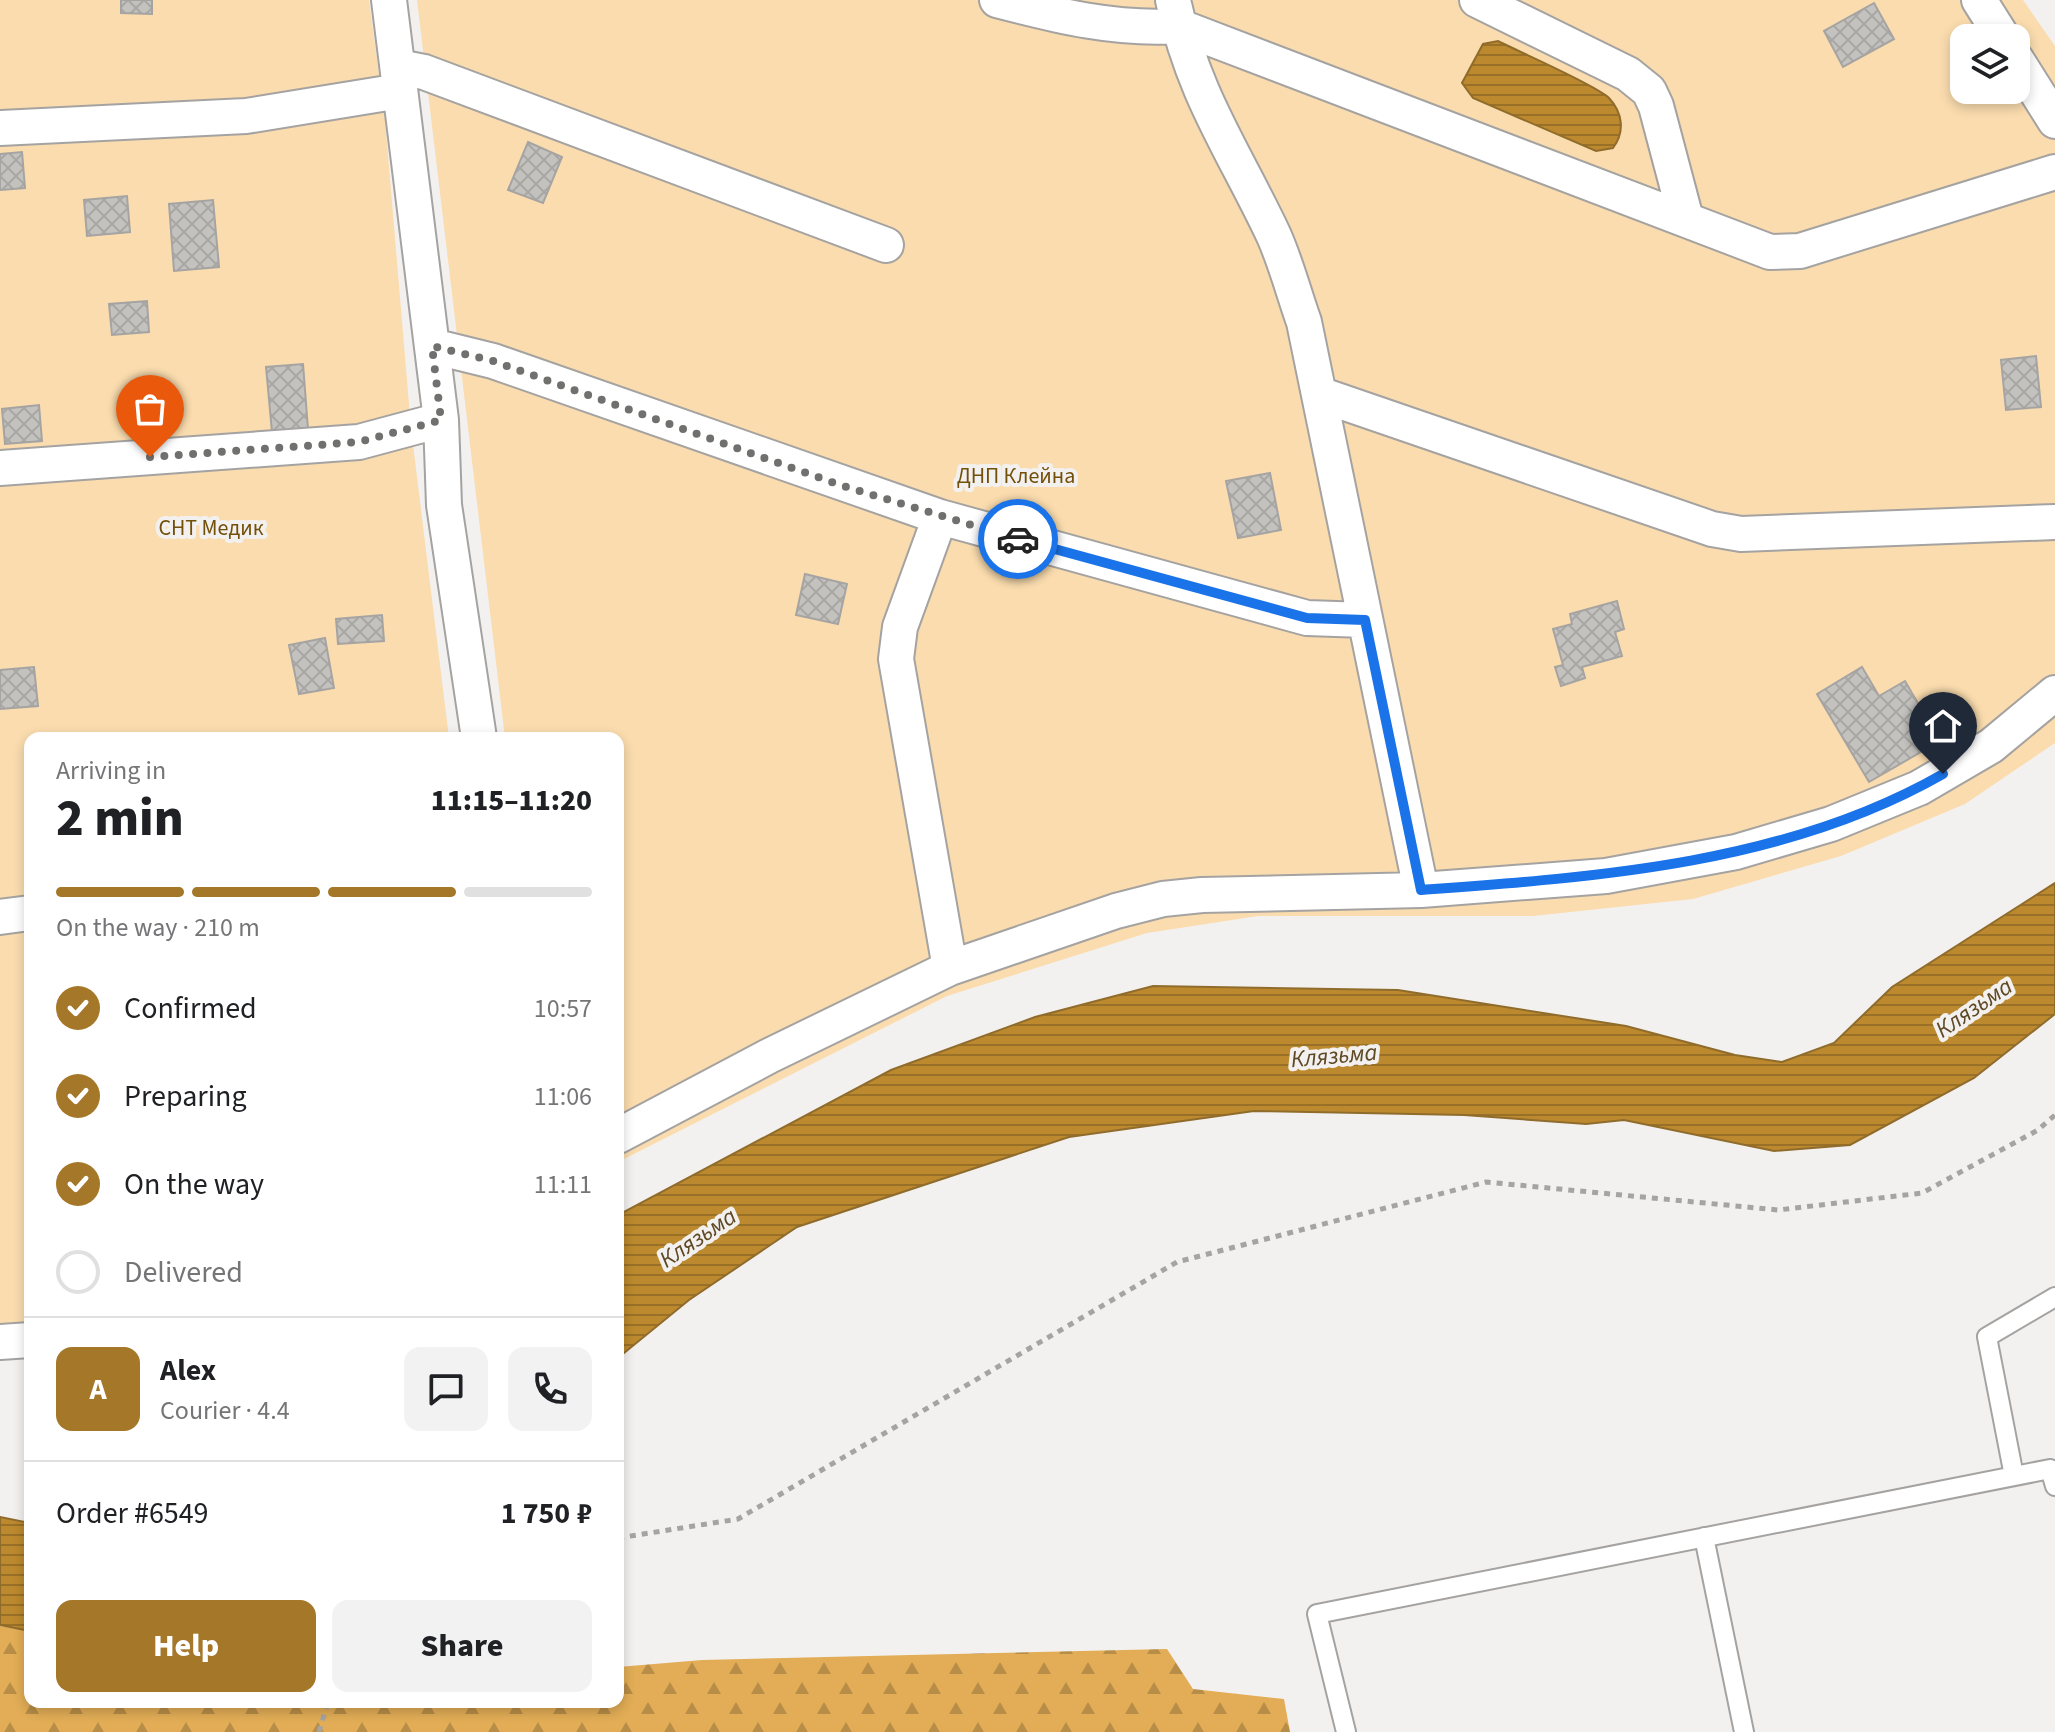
<!DOCTYPE html>
<meta charset="utf-8">
<style>
:root{--surface:#fff;--page:#f2f2f2;--text:#202124;--muted:#757577;--line:#e0e0e0;--accent:#a47729}
body{margin:0;font-family:"Source Sans 3",sans-serif;background:var(--page);color:var(--text);height:100vh;display:flex;flex-direction:column;font-size:30px;white-space:nowrap}
*{box-sizing:border-box;margin:0}
p{font-size:26px;color:var(--muted)}
.icon{flex:none;width:44px;height:44px;fill:none;stroke:currentColor;stroke-width:2;stroke-linecap:round;stroke-linejoin:round}
.map{position:relative;flex:1;overflow:hidden}
.sheet{position:absolute;left:24px;top:732px;width:600px;height:976px;display:flex;flex-direction:column;background:var(--surface);border-radius:16px;box-shadow:0 4px 12px #0003}
.sheet>*{flex:none}
.buttons{position:absolute;left:1950px;top:24px;display:grid;gap:16px}
.buttons a{display:grid;place-items:center;width:80px;height:80px;border-radius:16px;background:var(--surface);box-shadow:0 4px 12px #0003;font-size:40px}
.pin{position:absolute;display:grid;place-items:center;width:68px;height:68px;color:#fff;margin:-82px -34px;border-radius:50% 50% 50% 0;rotate:-45deg;box-shadow:0 0 8px #0007}
.pin .icon{rotate:45deg}
.courier{position:absolute;display:grid;place-items:center;width:80px;height:80px;margin:-40px;border:6px solid #1a73e8;border-radius:50%;background:#fff;color:#222;box-shadow:0 2px 10px #0007}
.headline em{font-style:normal;font-weight:800}
.headline div{display:flex;flex-direction:column-reverse}
.headline{display:flex;align-items:center;justify-content:space-between;height:136px;padding:0 32px}
h1{font-size:52px;font-weight:800;line-height:60px}
.bar{display:grid;grid-template-columns:repeat(4,1fr);gap:12px 8px;align-content:center;height:96px;padding:0 32px}
.bar i{height:10px;border-radius:6px;background:var(--line)}
.bar .current{background:var(--accent)}
.bar p{grid-column:span 4}
.line{display:flex;align-items:center;gap:20px;padding:0 32px;border-top:2px solid var(--line)}
.line div{flex:1}
.round{display:grid;place-items:center;flex:none;width:84px;height:84px;border-radius:16px;background:var(--page)}
ol{padding:0 32px;list-style:none}
li{display:flex;align-items:center;gap:24px;height:88px}
li p{margin-inline-start:auto}
li .icon{padding:8px;border-radius:50%;background:var(--accent);color:#fff;stroke-width:4}
li:last-child{color:var(--muted)}
li i{width:44px;height:44px;border:4px solid var(--line);border-radius:50%}
.button{display:flex;gap:16px;margin-top:auto;padding:16px 32px}
.button a{flex:1;height:92px;border-radius:16px;background:var(--accent);color:#fff;font-size:32px;font-weight:800;line-height:92px;text-align:center}
.button a+a{background:var(--page);color:var(--text)}
.map>svg:first-child{display:block}
.forest{fill:url(#forest-firs)}
.green{fill:#fadcae;fill-rule:evenodd}
.water{fill:url(#water-rules);stroke:#906c2c;stroke-width:2}
.building{fill:url(#building-cross-hatch);stroke:#a6a4a2;stroke-width:2}
.lines{fill:none;stroke-linecap:round;stroke-linejoin:round}
.lane-casing{stroke:#a5a3a1;stroke-width:22}
.street-casing{stroke:#a5a3a1;stroke-width:38}
.path{stroke:#a5a4a2;stroke-width:5;stroke-dasharray:6 6;stroke-linecap:butt}
.lane{stroke:#fff;stroke-width:18}
.street{stroke:#fff;stroke-width:34}
.done{stroke:#70706e;stroke-width:8;stroke-dasharray:0 14.4}
.route{stroke:#1a73e8;stroke-width:10}
.labels{text-anchor:middle;dominant-baseline:central;stroke-width:8;stroke-linejoin:round;paint-order:stroke}
.park-label{font-size:22px;fill:#73500a;stroke:#f3f1ef}
.water-label{font-size:24px;font-style:italic;fill:#5f4824;stroke:#f3f1ef}
</style>
<div class="map">
<svg width="2055" height="1732" viewBox="0 0 2055 1732">
<defs>
<pattern id="forest-firs" width="22" height="20" patternUnits="userSpaceOnUse" patternTransform="scale(2)"><rect width="22" height="20" fill="#e2ad56"/><path d="M5 1l3.5 6h-7zM16 11l3.5 6h-7z" fill="#b78d47"/></pattern>
<pattern id="water-rules" width="6" height="5" patternUnits="userSpaceOnUse" patternTransform="scale(2)"><rect width="6" height="5" fill="#bc892e"/><path d="M0 2.5h6" fill="none" stroke="#997027"/></pattern>
<pattern id="building-cross-hatch" width="8" height="8" patternUnits="userSpaceOnUse" patternTransform="scale(2)"><rect width="8" height="8" fill="#c3c2bf"/><path d="M0 0l8 8M0 8l8-8" fill="none" stroke="#a8a7a4"/></pattern>
</defs>
<rect width="100%" height="100%" fill="#f3f1ef"/>
<!-- forest -->
<path class="forest" d="M 0,1626 L 30,1631 L 30,1702 L 618,1702 L 618,1667 L 702,1660 L 1167,1649 L 1193,1689 L 1284,1699 L 1290,1732 L 0,1732 Z"/>
<!-- green -->
<path class="green" d="M 0,0 L 369,0 L 385,119 L 411,428 L 449,738 L 30,738 L 30,1357 L 0,1358 Z
M 417,0 L 2023,0 L 2055,46 L 2055,743 L 1965,804 L 1841,856 L 1693,899 L 1533,916 L 1258,916 L 1147,933 L 947,996 L 618,1162 L 618,738 L 505,738 ZM 1964,38 L 2016,38 L 2016,90 L 1964,90 Z"/>
<!-- water -->
<path class="water" d="M 1498,41 C 1519,52 1596,85 1609,98 C 1623,113 1625,132 1613,148 L 1596,151 L 1473,98 L 1462,83 L 1483,44 Z
M 2055,883 L 2055,1014 L 1974,1078 L 1850,1145 L 1774,1151 L 1624,1120 L 1586,1124 L 1464,1115 L 1254,1111 L 1069,1137 L 797,1227 L 689,1300 L 618,1358 L 618,1215 L 891,1070 L 1035,1017 L 1153,986 L 1398,990 L 1626,1026 L 1735,1055 L 1782,1062 L 1834,1043 L 1892,987 Z
M 0,1517 L 30,1523 L 30,1631 L 0,1625 Z"/>
<!-- building -->
<path class="building" d="M 121,0 L 152,0 L 152,14 L 121,13 Z
M 1874,3 L 1894,39 L 1843,67 L 1824,31 Z
M 528,142 L 562,157 L 543,203 L 508,190 Z
M 22,152 L 25,188 L 0,190 L 0,154 Z
M 127,196 L 130,232 L 87,236 L 84,200 Z
M 213,200 L 219,267 L 174,271 L 169,204 Z
M 147,301 L 149,332 L 112,335 L 109,304 Z
M 2036,356 L 2041,407 L 2006,410 L 2001,360 Z
M 303,364 L 308,429 L 272,432 L 266,367 Z
M 39,405 L 42,441 L 5,444 L 2,409 Z
M 1270,473 L 1281,530 L 1238,538 L 1226,481 Z
M 805,574 L 847,584 L 838,624 L 796,615 Z
M 1617,601 L 1624,629 L 1615,632 L 1622,656 L 1582,667 L 1585,678 L 1561,686 L 1555,667 L 1563,665 L 1553,629 L 1572,624 L 1570,614 Z
M 382,615 L 384,641 L 338,644 L 336,619 Z
M 325,638 L 334,688 L 299,694 L 289,645 Z
M 34,667 L 38,706 L 0,709 L 0,670 Z
M 1862,667 L 1879,696 L 1905,681 L 1940,741 L 1869,782 L 1817,694 Z"/>
<g class="lines">
<!-- lane casing -->
<g class="lane-casing">
<path id="lane" d="M 2014,1476 L 1987,1337 L 2055,1297
M 1704,1537 L 1744,1732
M 1346,1732 L 1317,1614 L 2050,1469 L 2055,1486"/>
</g>
<!-- street casing -->
<g class="street-casing">
<path id="street" d="M 389,0 L 441,420 L 444,505 L 479,738
M 997,0 C 1058,16 1115,30 1178,26 L 1770,252 L 1800,251 L 2055,172
M 1173,0 C 1193,95 1234,151 1274,236 C 1286,263 1294,294 1304,322 L 1421,890
M 1477,0 L 1628,74 L 1649,91 L 1656,106 L 1686,219
M 1979,0 L 2003,38
M 2016,59 L 2055,121
M 398,67 L 424,72 L 886,245
M 0,128 L 246,116 L 400,91
M 432,346 L 493,361 L 940,517 L 1307,618 L 1365,620
M 1319,394 L 1712,529 L 1741,534 L 2055,522
M 0,468 L 359,442 L 441,420
M 940,517 L 900,627 L 896,659 L 950,968
M 0,917 L 30,913
M 618,1136 L 769,1056 L 950,968 L 1116,911 L 1163,899 L 1202,895 L 1421,890 L 1606,876 L 1736,852 L 1831,824 L 1919,788 L 1991,746 L 2055,693
M 0,1342 L 30,1340"/>
</g>
<!-- path -->
<path class="path" d="M 618,1538 L 738,1519 L 1177,1262 L 1486,1182 L 1778,1210 L 1922,1193 L 2038,1130 L 2055,1115
M 319,1732 L 328,1702"/>
<!-- lane -->
<use href="#lane" class="lane"/>
<!-- street -->
<use href="#street" class="street"/>
</g>
<g class="lines">
<!-- done -->
<path class="done" d="M 150,457 L 359,442 L 441,420 L 432,346 L 493,361 L 840,485 L 1018,539"/>
<!-- route -->
<path class="route" d="M 1018,539 L 1307,618 L 1365,620 L 1421,890 C 1598,877 1786,864 1943,774"/>
</g>
<g class="labels">
<!-- park labels -->
<g class="park-label">
<text x="1016" y="476">ДНП Клейна</text>
<text x="211" y="528">СНТ Медик</text>
</g>
<!-- water labels -->
<g class="water-label">
<text transform="translate(1974 1008) rotate(-34)">Клязьма</text>
<text transform="translate(1334 1056) rotate(-5)">Клязьма</text>
<text transform="translate(698 1238) rotate(-34)">Клязьма</text>
</g>
</g>
</svg>
<div class="buttons">
<a><svg class="icon" aria-label="layers" viewBox="0 0 24 24"><path d="M12 4l9 5-9 5-9-5zM3 14l9 5 9-5"/></svg></a>
</div>
<div class="pin" style="left:150px;top:457px;background:#ea580c"><svg class="icon" aria-label="bag" viewBox="0 0 24 24"><path d="M5 8h14l-1 12H6zM9 8a3 3 0 0 1 6 0"/></svg></div>
<div class="pin" style="left:1943px;top:774px;background:#1f2937"><svg class="icon" aria-label="home" viewBox="0 0 24 24"><path d="M3 11l9-7 9 7M6 9v11h12V9"/></svg></div>
<div class="courier" style="left:1018px;top:539px"><svg class="icon" aria-label="car" viewBox="0 0 24 24"><path d="M5 17H2v-5l4-1 3-4h7l3 4 3 1v5h-3M9 17h6M6 11h13"/><circle cx="7" cy="17" r="2"/><circle cx="17" cy="17" r="2"/></svg></div>
<section class="sheet">
<div class="headline"><div><h1>2 min</h1><p>Arriving in</p></div><em>11:15–11:20</em></div>
<div class="bar"><i class="current"></i><i class="current"></i><i class="current"></i><i></i><p>On the way · 210 m</p></div>
<ol>
<li><svg class="icon" aria-label="check" viewBox="0 0 24 24"><path d="M5 12l5 5 9-10"/></svg>Confirmed<p>10:57</p></li>
<li><svg class="icon" aria-label="check" viewBox="0 0 24 24"><path d="M5 12l5 5 9-10"/></svg>Preparing<p>11:06</p></li>
<li><svg class="icon" aria-label="check" viewBox="0 0 24 24"><path d="M5 12l5 5 9-10"/></svg>On the way<p>11:11</p></li>
<li><i></i>Delivered</li>
</ol>
<div class="line" style="height:144px"><b class="round" style="background:var(--accent);color:#fff">A</b><div><b>Alex</b><p>Courier · 4.4</p></div><a class="round"><svg class="icon" aria-label="chat" viewBox="0 0 24 24"><path d="M4 5h16v11H9l-5 4z"/></svg></a><a class="round"><svg class="icon" aria-label="phone" viewBox="0 0 24 24"><path d="M5 4h4l2 5-3 2q2 4 5 5l2-3 5 2v4C11 20 4 13 5 4z"/></svg></a></div>
<div class="line" style="height:104px"><div>Order #6549</div><b>1 750 ₽</b></div>
<div class="button"><a>Help</a><a>Share</a></div>
</section>
</div>
